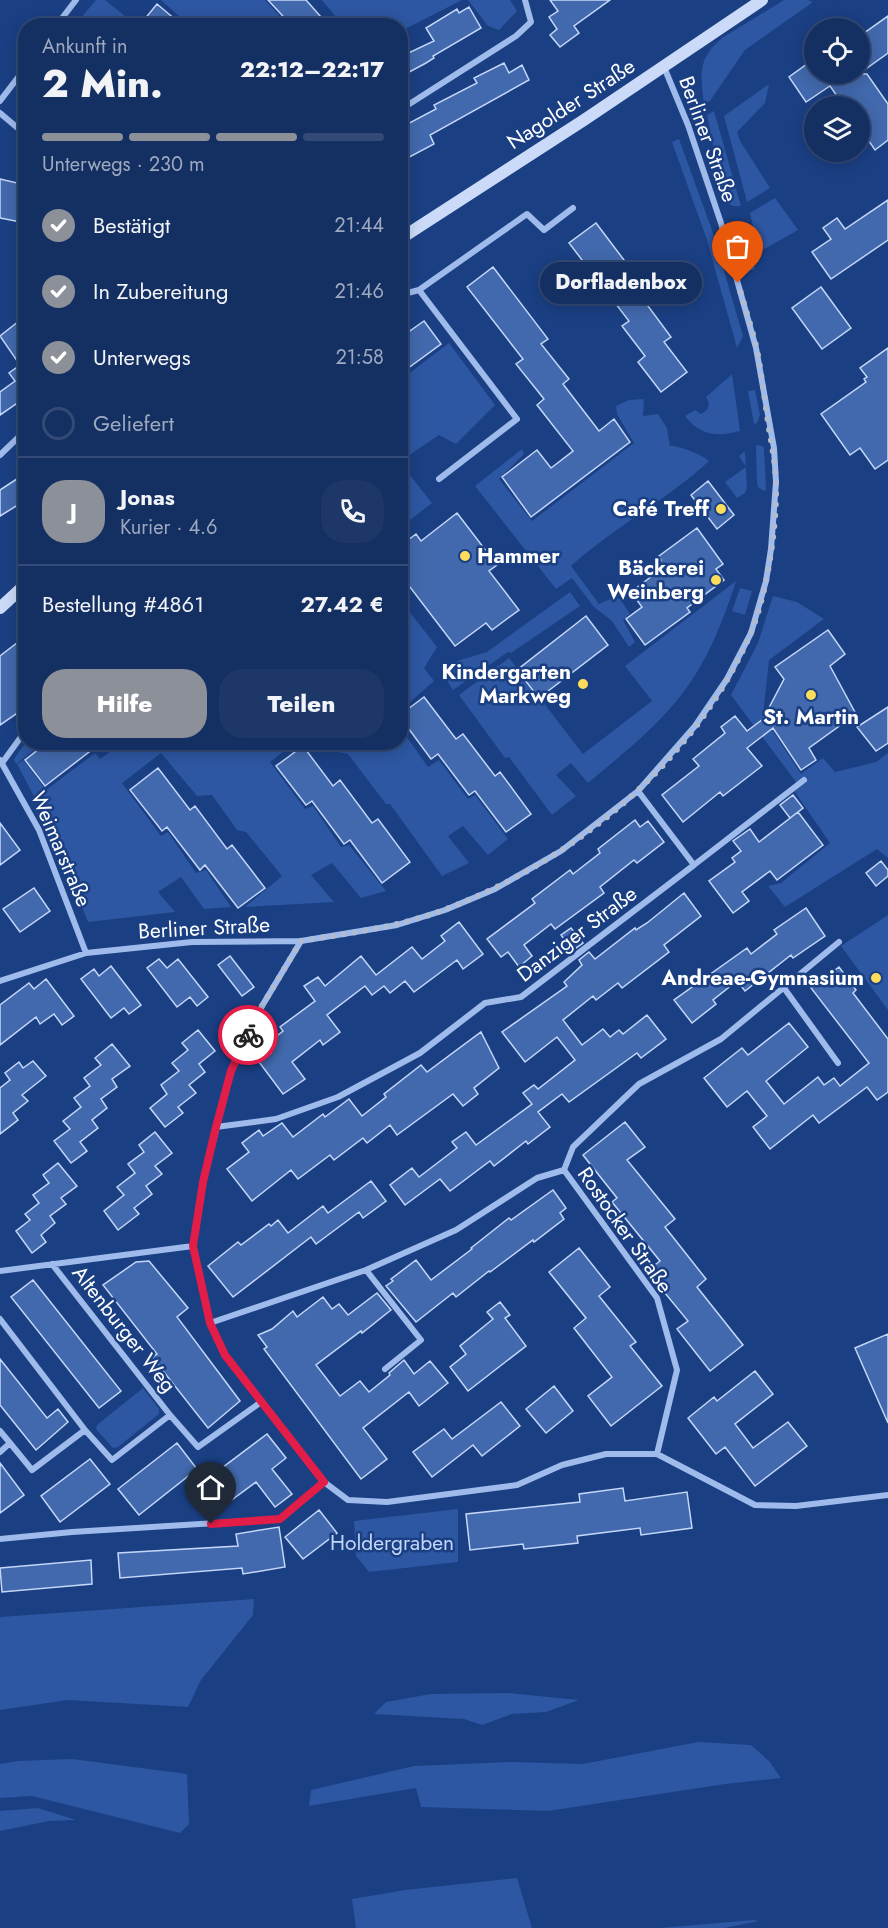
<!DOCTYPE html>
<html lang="de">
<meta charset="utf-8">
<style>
:root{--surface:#142f62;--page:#1d3768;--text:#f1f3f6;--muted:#9da9be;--line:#334a77;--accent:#8c9099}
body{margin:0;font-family:Jost,sans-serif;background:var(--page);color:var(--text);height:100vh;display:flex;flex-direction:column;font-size:22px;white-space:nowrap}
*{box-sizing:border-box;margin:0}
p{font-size:20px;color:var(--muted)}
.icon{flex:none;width:33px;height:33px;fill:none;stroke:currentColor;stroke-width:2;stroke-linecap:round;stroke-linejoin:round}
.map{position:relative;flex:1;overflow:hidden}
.drawer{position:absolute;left:18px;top:18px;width:390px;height:732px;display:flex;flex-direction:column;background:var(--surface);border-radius:24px;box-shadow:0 3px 15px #0003,0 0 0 2px var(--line)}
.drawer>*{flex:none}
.fabs{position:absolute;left:804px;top:18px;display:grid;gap:12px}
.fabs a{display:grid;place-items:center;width:66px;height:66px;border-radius:50%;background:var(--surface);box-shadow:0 3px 15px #0003,0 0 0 2px var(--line);font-size:30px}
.pin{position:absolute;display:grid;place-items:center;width:51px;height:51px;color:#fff;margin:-62px -26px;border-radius:50% 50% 50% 0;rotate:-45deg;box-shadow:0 0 6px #0007}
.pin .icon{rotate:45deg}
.courier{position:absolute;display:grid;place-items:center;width:60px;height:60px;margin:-30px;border:4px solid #e11d48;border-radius:50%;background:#fff;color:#222;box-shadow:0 2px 8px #0007}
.bubble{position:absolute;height:42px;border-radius:21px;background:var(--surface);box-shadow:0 3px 15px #0003,0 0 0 2px var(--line);font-size:20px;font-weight:800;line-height:42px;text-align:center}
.head em{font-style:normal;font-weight:800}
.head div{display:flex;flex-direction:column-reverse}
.head{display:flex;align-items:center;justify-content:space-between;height:102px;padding:0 24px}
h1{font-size:39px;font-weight:800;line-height:45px}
.bar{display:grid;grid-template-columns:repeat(4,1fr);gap:9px 6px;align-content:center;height:72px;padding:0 24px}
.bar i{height:8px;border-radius:4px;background:var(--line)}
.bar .current{background:var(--accent)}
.bar p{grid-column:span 4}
.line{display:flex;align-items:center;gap:15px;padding:0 24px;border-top:2px solid var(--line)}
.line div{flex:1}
.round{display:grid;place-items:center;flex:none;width:63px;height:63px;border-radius:24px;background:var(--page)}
ol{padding:0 24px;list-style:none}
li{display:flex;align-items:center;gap:18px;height:66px}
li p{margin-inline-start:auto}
li .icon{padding:6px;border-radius:50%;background:var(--accent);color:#fff;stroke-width:4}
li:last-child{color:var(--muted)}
li i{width:33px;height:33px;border:3px solid var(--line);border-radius:50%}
.button{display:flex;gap:12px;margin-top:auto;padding:12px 24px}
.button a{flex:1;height:69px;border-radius:24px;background:var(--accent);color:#fff;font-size:24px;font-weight:800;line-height:69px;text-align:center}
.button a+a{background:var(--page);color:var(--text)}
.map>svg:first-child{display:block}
.green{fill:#2d57a2}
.building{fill:#4269ad;stroke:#c4d7f8;stroke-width:1.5}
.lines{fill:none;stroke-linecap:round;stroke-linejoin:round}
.street{stroke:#9fbbeb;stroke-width:6}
.secondary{stroke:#cbdaf8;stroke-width:12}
.done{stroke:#afbcd4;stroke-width:6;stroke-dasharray:0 10.8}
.route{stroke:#e11d48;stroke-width:8}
.poi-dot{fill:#fedd5a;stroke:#1a3f83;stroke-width:2}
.labels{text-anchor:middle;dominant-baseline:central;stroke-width:5;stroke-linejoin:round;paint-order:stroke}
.street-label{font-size:21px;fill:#fff;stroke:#1a3f83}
.poi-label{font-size:21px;font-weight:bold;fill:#fff;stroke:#1a3f83;text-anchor:end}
.park-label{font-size:21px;fill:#c4d7f8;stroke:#1a3f83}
</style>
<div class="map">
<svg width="888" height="1928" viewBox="0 0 888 1928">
<rect width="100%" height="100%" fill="#1a3f83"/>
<!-- green -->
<path class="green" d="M 96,0 L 105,0 L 136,25 L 75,25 Z
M 161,0 L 265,0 L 288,25 L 189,25 Z
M 322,0 L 462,0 L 401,31 L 400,26 L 326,25 L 336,17 Z
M 468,0 L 510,0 L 517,11 L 499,30 L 488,26 Z
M 784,0 L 808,0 L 813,2 L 745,50 L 710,101 L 704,103 C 700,74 698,58 722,38 Z
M 769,84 L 765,103 L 737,132 L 740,141 L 770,188 L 747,202 L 724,116 Z
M 714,111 L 741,206 C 736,206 731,207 728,202 C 721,192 711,132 707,115 Z
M 679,139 L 713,233 L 743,336 L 737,348 L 707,240 L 672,142 Z
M 775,198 L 798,230 L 759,252 L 750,213 Z
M 741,221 L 755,269 L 748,271 L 740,257 L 731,230 Z
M 449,343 L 495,405 L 456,444 L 439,435 L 408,456 L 405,469 L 432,503 L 401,527 L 400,388 L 405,385 L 403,378 Z
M 732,374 L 740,431 C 717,437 700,436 685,416 L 695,410 L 701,414 L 707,410 L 709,403 L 706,397 Z
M 755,390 L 760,415 L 757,423 L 754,424 L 748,391 Z
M 644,399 L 643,416 L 658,414 L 667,428 L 670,446 C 678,445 703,455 709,461 C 667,500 614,527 571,566 L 599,604 L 613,598 L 620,599 L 630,614 L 623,620 L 635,642 L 629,647 L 612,621 L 594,607 L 572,578 L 556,589 L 475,486 L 522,449 L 524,454 L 499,479 L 532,521 L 634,443 L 617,414 L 616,406 L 629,400 Z
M 756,445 L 763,446 L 764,449 L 766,489 L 764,491 L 758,487 L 757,482 Z
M 744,452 L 745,453 L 747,488 L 745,493 L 737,498 L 725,482 L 746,467 L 739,456 Z
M 736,581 C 722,625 704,670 673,705 C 648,734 617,759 588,783 L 571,763 L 556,775 L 576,796 L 552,815 L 509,757 L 505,758 L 459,695 L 509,658 L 583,754 L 652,701 L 625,666 Z
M 740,588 L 752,591 L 745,615 L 732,611 Z
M 570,592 L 580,606 L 511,653 L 508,652 L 453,690 L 441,671 L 457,661 L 487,652 Z
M 773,596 L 797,602 L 824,619 L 769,660 L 763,716 L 801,774 L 823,758 L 835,772 L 876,762 L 888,753 L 888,858 L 877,849 L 785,907 L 768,886 L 781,883 L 830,843 L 795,792 L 799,786 L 731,695 L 758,643 Z
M 401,601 L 437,647 L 424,668 L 434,681 L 401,710 Z
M 401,729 L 428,767 L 439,760 L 468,799 L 475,795 L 508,839 L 488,855 L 463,826 L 448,836 L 469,863 L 442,876 L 390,804 L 386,804 L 348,754 L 328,750 L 323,743 L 400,742 Z
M 26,742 L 43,743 L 16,764 L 14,759 Z
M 123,743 L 294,743 L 270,762 L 305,809 L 313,806 L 341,847 L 349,845 L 386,891 L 361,898 L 332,863 L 311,875 L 334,902 L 245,907 L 282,876 L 246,832 L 237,830 L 212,795 L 197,796 L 161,753 L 122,783 L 161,836 L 168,832 L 196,873 L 206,870 L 231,907 L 204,909 L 181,877 L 158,892 L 175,912 L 88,922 L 55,836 L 17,764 L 23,760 L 46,790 L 95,753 L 100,759 Z
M 888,915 L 888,1010 L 841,946 Z
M 143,1388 L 159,1409 L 159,1414 L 118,1447 L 113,1448 L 96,1429 L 97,1425 Z
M 458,1509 L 458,1562 L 369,1572 L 356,1556 L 354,1521 Z
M 254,1599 L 253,1615 L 201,1680 L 188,1707 L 68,1700 L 0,1710 L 0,1617 Z
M 508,1693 L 579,1700 L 546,1712 L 512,1714 L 482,1725 L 464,1719 L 374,1714 L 386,1702 L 431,1694 Z
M 698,1742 L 751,1745 L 769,1761 L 781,1778 L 725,1784 L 548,1811 L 421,1807 L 416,1788 L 309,1806 L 311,1790 L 414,1766 L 512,1762 L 583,1764 Z
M 72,1759 L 187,1774 L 189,1824 L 180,1833 L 32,1796 L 0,1798 L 0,1764 L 18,1761 Z
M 38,1808 L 76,1820 L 49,1821 L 0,1831 L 0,1811 Z
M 517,1878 L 532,1928 L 356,1928 L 352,1899 L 405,1890 Z
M 754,1920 L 759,1921 L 724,1928 L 659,1928 Z"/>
<!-- building -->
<path class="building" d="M 268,0 L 306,0 L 329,26 L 292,26 Z
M 550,0 L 610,0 L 574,26 L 579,33 L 560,47 L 550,35 L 557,29 L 549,17 L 558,11 Z
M 157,4 L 183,26 L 139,26 Z
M 469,7 L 481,28 L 433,56 L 434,58 L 426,63 L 400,77 L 400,57 L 434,41 L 426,28 L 457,9 L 459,13 Z
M 888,16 L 888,53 L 860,73 L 860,36 Z
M 814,59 L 814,74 L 867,74 L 888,104 L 888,140 L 875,150 L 860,128 L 860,106 L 844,106 L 830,86 L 806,102 L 789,77 Z
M 504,63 L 509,73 L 522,65 L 529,80 L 430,135 L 434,144 L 400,162 L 400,128 L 436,109 L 434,105 L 477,83 L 474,78 Z
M 0,179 L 26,185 L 26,223 L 0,218 Z
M 888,200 L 888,240 L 831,279 L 812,252 L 831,239 L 823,228 L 837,218 L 845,229 Z
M 596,223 L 655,301 L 648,306 L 671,337 L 664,342 L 687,372 L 661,392 L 638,362 L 645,356 L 622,326 L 629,321 L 569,243 Z
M 493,267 L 548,339 L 541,344 L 569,379 L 563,384 L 599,431 L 614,419 L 630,442 L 531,517 L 502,477 L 537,450 L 551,468 L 573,451 L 537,405 L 544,399 L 516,364 L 523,359 L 467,287 Z
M 821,287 L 851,328 L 822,349 L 792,308 Z
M 19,321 L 26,330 L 26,397 L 0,415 L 0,392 L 15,381 L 9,373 L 20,365 L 0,336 Z
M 424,321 L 441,344 L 400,374 L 400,338 Z
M 888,348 L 888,460 L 875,469 L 860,448 L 850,455 L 821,414 L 866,382 L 864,379 L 867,377 L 860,368 Z
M 26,473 L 26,500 L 0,516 L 0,490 Z
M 708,481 L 734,515 L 717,529 L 691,495 Z
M 457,513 L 497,565 L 489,571 L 519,610 L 492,630 L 486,623 L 455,646 L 400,574 L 400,546 L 416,534 L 421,541 Z
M 697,528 L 723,564 L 716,569 L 724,580 L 687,608 L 690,612 L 645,645 L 626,619 L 642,607 L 631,592 L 660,570 L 655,564 L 661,560 L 659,556 Z
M 586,616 L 608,645 L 539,698 L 517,670 Z
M 828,630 L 845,654 L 830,666 L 856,714 L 809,748 L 816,760 L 801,770 L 773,728 L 747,748 L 762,766 L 723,796 L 720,792 L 683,822 L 662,795 L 699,766 L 693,759 L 725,733 L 721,727 L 735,716 L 747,731 L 763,719 L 784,679 L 775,667 Z
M 26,636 L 26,707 L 0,725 L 0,656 Z
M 424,697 L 456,739 L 463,734 L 495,776 L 500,772 L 531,814 L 506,832 L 475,791 L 469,795 L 438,754 L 431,759 L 400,717 L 400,715 Z
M 888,707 L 888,743 L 876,751 L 857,727 Z
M 48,742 L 102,742 L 45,786 L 25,760 Z
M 303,746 L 333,786 L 340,780 L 372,823 L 378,819 L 410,862 L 382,883 L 350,840 L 344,844 L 312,801 L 306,805 L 276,766 Z
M 158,768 L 190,810 L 195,806 L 227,849 L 232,845 L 265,888 L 238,908 L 205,865 L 200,870 L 167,827 L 162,831 L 130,790 Z
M 793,795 L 803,808 L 790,818 L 780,805 Z
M 798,812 L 823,845 L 777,880 L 770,871 L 742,892 L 749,901 L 733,913 L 709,881 L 735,862 L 732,858 L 741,851 L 733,841 L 750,829 L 759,842 Z
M 635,820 L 640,827 L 648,821 L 664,842 L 637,863 L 634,860 L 600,887 L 604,893 L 555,929 L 551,924 L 524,945 L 532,956 L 519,967 L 508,952 L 501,957 L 487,939 L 535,903 L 532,899 L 570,870 L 573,874 L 600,853 L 598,849 Z
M 0,823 L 20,850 L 0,865 Z
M 881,861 L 888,870 L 888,876 L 876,886 L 866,873 Z
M 34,888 L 50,911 L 20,932 L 3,909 Z
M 684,893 L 701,916 L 664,945 L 669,952 L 622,988 L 618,983 L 596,1000 L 593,996 L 563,1020 L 582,1045 L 603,1029 L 610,1037 L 619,1030 L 623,1034 L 647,1015 L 666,1039 L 641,1058 L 637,1053 L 569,1102 L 562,1094 L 538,1112 L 550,1127 L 528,1144 L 526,1141 L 494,1166 L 490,1161 L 450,1191 L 440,1179 L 405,1205 L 390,1185 L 412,1168 L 419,1177 L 457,1148 L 452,1142 L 466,1132 L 476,1145 L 532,1104 L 523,1093 L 534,1085 L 538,1089 L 575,1060 L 557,1037 L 525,1062 L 502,1032 L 567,986 L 564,982 L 582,965 L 579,960 L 589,952 L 595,959 L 635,928 L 636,930 L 647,923 Z
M 806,908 L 825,936 L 793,958 L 791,955 L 745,991 L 737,981 L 713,1000 L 716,1004 L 692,1023 L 674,1000 L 747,948 L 751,954 L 777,934 L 774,930 Z
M 459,922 L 483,954 L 463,969 L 457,960 L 414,992 L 405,981 L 390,993 L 384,986 L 372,995 L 365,986 L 327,1015 L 340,1032 L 323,1045 L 320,1040 L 292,1062 L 305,1079 L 283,1094 L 259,1062 L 271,1053 L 265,1045 L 283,1031 L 280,1027 L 315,1001 L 304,986 L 318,977 L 325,986 L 361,956 L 376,975 L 412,947 L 422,959 L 445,941 L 441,936 Z
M 571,928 L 583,943 L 572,951 L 561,935 Z
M 230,956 L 254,987 L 242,996 L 218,965 Z
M 159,959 L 167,968 L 178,959 L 208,997 L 197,1006 L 190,997 L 177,1007 L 147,968 Z
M 111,966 L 141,1005 L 129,1014 L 124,1008 L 111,1018 L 81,979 L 94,969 L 99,976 Z
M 839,967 L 856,990 L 853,993 L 888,1039 L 888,1092 L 877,1100 L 867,1087 L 819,1123 L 813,1115 L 770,1149 L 753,1127 L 767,1116 L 747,1091 L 727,1107 L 704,1078 L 742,1048 L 748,1055 L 789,1023 L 808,1047 L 766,1081 L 784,1104 L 818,1077 L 824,1085 L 834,1078 L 840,1086 L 869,1063 L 811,988 Z
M 46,979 L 74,1016 L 62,1025 L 54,1014 L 40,1024 L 36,1017 L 0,1045 L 0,1005 L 29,983 L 34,989 Z
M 198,1030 L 215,1051 L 199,1064 L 205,1072 L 189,1085 L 196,1093 L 178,1107 L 183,1113 L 165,1127 L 150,1108 L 167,1094 L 161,1085 L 179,1071 L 172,1063 L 188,1050 L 182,1043 Z
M 481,1032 L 499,1068 L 474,1088 L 478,1094 L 463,1106 L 453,1094 L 397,1135 L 390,1125 L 367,1143 L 363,1138 L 334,1160 L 330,1155 L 298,1179 L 291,1170 L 252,1201 L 227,1169 L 249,1152 L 242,1143 L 259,1130 L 263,1136 L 282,1123 L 293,1137 L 323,1114 L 325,1117 L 349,1099 L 362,1116 L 386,1097 L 384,1094 L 421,1065 L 427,1072 Z
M 112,1044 L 130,1066 L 112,1079 L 117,1087 L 101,1099 L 107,1108 L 92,1120 L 98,1128 L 80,1142 L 87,1151 L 71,1163 L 54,1141 L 70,1129 L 63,1121 L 81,1107 L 74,1098 L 90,1086 L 84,1078 L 101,1065 L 95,1058 Z
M 33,1061 L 46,1076 L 22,1095 L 28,1101 L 13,1113 L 18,1120 L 0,1134 L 0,1088 L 10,1080 L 5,1073 L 19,1062 L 23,1068 Z
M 625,1122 L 645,1147 L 627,1160 L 675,1219 L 665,1227 L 706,1279 L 697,1287 L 743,1345 L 710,1371 L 677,1329 L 688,1321 L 647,1271 L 660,1261 L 612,1202 L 617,1198 L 583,1155 Z
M 155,1132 L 172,1153 L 155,1166 L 162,1174 L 146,1186 L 152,1194 L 134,1208 L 139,1214 L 118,1230 L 104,1211 L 124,1195 L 117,1187 L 135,1173 L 128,1164 L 144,1152 L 139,1145 Z
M 58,1163 L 77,1186 L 61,1198 L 66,1204 L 50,1216 L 55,1223 L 41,1235 L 46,1242 L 32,1253 L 16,1231 L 30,1220 L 25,1214 L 39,1203 L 33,1195 L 49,1183 L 43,1175 Z
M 371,1181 L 386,1201 L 363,1218 L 359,1212 L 316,1244 L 311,1237 L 233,1297 L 208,1266 L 238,1242 L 241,1245 L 269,1224 L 271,1226 L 278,1220 L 288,1233 L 323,1206 L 328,1213 Z
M 553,1190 L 566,1208 L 560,1213 L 564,1219 L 534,1242 L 533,1240 L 490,1272 L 489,1271 L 456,1297 L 453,1293 L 416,1322 L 386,1286 L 393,1281 L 391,1279 L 416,1260 L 431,1280 L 472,1249 L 471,1248 L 509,1218 L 511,1220 Z
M 579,1248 L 610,1287 L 599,1296 L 636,1342 L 630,1346 L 662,1386 L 611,1426 L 588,1396 L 612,1377 L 574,1328 L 586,1318 L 549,1272 Z
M 149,1261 L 188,1308 L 177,1317 L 240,1401 L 208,1428 L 152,1357 L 157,1354 L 103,1285 L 136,1262 Z
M 33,1280 L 121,1391 L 99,1408 L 11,1297 Z
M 377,1293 L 391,1310 L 362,1333 L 361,1331 L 316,1365 L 340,1396 L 360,1381 L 369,1392 L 390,1375 L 389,1373 L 404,1360 L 414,1374 L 430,1361 L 448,1383 L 419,1406 L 409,1392 L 363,1428 L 387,1459 L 361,1479 L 264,1349 L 267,1347 L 258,1335 L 272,1329 L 293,1311 L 297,1317 L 323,1297 L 332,1309 L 339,1304 L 348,1315 Z
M 500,1302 L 510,1315 L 505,1318 L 526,1346 L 468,1391 L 450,1367 L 466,1354 L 460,1346 L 493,1319 L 487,1312 Z
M 888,1334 L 888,1423 L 855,1348 Z
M 0,1359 L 47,1418 L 58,1409 L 68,1422 L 36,1450 L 0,1405 Z
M 755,1371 L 773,1394 L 735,1424 L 753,1448 L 788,1422 L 807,1446 L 755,1486 L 725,1447 L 716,1454 L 688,1418 L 714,1397 L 717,1401 Z
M 554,1386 L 573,1411 L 546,1433 L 526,1409 Z
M 501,1402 L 520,1426 L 482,1456 L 473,1445 L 432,1477 L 413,1452 L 444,1429 L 452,1439 Z
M 267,1434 L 286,1458 L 272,1469 L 292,1494 L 275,1507 L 256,1482 L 229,1502 L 210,1477 Z
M 177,1443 L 197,1469 L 139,1515 L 118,1489 Z
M 90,1459 L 110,1484 L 60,1522 L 41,1496 Z
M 0,1463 L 24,1495 L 0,1513 Z
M 623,1488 L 625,1501 L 687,1492 L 692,1528 L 641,1535 L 640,1528 L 577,1536 L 578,1543 L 524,1549 L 523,1544 L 470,1550 L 466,1514 L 580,1502 L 579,1494 Z
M 319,1510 L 337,1533 L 303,1559 L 285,1537 Z
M 279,1527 L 285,1567 L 243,1574 L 242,1568 L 120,1578 L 118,1553 L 238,1546 L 236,1534 Z
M 91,1560 L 92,1584 L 2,1592 L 0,1568 Z"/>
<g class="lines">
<!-- street -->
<path class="street" d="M 56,26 L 76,0
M 0,101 L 26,67
M 400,110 L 516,36 L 531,22 L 525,0
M 0,113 L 26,135
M 419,290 L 527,214 L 544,230 L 573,208
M 400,295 L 419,290 L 517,419 L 439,479
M 0,455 L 26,430
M 0,760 L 39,830 L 86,953
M 2,763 L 26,730
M 694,865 L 804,780
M 301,941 L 262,1006 L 231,1071 L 203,1182 L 193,1246 L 210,1323 L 225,1355 L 324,1482 L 348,1500 L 387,1502 L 517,1485 L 562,1465 L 606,1454 L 657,1454 L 755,1505 L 796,1506 L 888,1495
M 0,981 L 86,953 L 192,942 L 301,941 L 397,925 L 445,910 L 495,889 L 561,851 L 638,791 L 695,726 L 727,679 L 751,633 L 766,581 L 771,549 L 776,482 L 774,448 L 756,348 L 721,223 L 688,125 L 664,67
M 784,988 L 838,1063
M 216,1127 L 276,1119 L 338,1097 L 420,1053 L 485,1003 L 521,997 L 694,865 L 638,791
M 564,1170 L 573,1147 L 639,1084 L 721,1039 L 839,942
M 564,1170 L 657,1298 L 677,1370 L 657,1454
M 52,1264 L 170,1415
M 366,1270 L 421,1340 L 385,1369
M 0,1271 L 193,1246
M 0,1319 L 85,1430
M 210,1323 L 366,1270 L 456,1230 L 537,1178 L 564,1170
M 0,1431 L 10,1443
M 0,1452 L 10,1443 L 32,1470 L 85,1430 L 112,1460 L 170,1415 L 198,1447 L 261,1402
M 0,1539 L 72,1532 L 280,1519 L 324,1482"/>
<!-- secondary -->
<path class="secondary" d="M 400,239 L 584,120 L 762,0
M 0,608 L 26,584"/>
</g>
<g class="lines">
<!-- done -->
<path class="done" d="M 248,1035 L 262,1006 L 301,941 C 350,933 400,927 446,909 C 575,860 694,763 750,635 C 766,597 775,539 776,498 C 777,474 773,452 769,429 C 765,403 762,376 757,350 C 752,328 744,305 738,283"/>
<!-- route -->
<path class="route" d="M 211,1524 L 280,1519 L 324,1482 L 225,1355 L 210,1323 L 193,1246 L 203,1182 L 216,1127 L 231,1071 L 248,1035"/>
</g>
<!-- markers -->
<g class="poi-dot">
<circle cx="721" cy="509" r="6"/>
<circle cx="465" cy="556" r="6"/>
<circle cx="716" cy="580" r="6"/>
<circle cx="583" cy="684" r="6"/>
<circle cx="811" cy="695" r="6"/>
<circle cx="876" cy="978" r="6"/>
</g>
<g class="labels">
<!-- street labels -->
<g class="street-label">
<text transform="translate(571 104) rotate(-33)">Nagolder Straße</text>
<text transform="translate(708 139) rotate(70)">Berliner Straße</text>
<text transform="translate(61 849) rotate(67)">Weimarstraße</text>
<text transform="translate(204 928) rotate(-3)">Berliner Straße</text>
<text transform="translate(577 934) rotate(-37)">Danziger Straße</text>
<text transform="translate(625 1230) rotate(55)">Rostocker Straße</text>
<text transform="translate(124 1329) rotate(52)">Altenburger Weg</text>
</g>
<!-- poi labels -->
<g class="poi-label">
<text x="709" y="509">Café Treff</text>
<text x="477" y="556" text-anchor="start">Hammer</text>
<text x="704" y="568">Bäckerei<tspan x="704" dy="24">Weinberg</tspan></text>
<text x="571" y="672">Kindergarten<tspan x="571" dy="24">Markweg</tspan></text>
<text x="811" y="717" text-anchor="middle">St. Martin</text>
<text x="864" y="978">Andreae-Gymnasium</text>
</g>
<!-- park labels -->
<g class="park-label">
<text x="392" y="1543">Holdergraben</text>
</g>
</g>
</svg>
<div class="fabs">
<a><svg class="icon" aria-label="locate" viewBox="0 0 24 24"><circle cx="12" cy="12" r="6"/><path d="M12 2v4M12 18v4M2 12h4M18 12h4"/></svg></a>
<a><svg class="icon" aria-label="layers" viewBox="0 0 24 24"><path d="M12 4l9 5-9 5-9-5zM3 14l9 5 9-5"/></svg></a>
</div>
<div class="pin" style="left:738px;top:283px;background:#ea580c"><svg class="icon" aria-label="bag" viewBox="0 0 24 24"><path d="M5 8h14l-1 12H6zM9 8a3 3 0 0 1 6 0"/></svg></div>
<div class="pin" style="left:211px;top:1524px;background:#1f2937"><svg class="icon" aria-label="home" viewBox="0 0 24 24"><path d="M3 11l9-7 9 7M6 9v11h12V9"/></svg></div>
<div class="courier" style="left:248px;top:1035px"><svg class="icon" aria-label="bike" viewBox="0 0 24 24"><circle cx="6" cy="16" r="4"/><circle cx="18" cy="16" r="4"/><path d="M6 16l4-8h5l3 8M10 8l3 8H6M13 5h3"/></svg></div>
<div class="bubble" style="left:540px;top:262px;width:162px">Dorfladenbox</div>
<section class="drawer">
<div class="head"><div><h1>2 Min.</h1><p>Ankunft in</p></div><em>22:12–22:17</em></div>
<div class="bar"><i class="current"></i><i class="current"></i><i class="current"></i><i></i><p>Unterwegs · 230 m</p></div>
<ol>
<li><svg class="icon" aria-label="check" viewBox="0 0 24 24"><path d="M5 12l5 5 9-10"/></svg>Bestätigt<p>21:44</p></li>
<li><svg class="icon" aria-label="check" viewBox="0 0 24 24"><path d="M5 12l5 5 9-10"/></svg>In Zubereitung<p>21:46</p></li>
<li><svg class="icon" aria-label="check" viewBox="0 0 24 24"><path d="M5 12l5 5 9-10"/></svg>Unterwegs<p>21:58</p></li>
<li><i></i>Geliefert</li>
</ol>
<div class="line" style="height:108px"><b class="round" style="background:var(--accent);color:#fff">J</b><div><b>Jonas</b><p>Kurier · 4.6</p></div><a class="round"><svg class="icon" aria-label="phone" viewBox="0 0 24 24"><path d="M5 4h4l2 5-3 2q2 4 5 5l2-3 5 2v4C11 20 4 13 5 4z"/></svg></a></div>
<div class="line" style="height:78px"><div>Bestellung #4861</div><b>27.42 €</b></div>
<div class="button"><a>Hilfe</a><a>Teilen</a></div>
</section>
</div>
